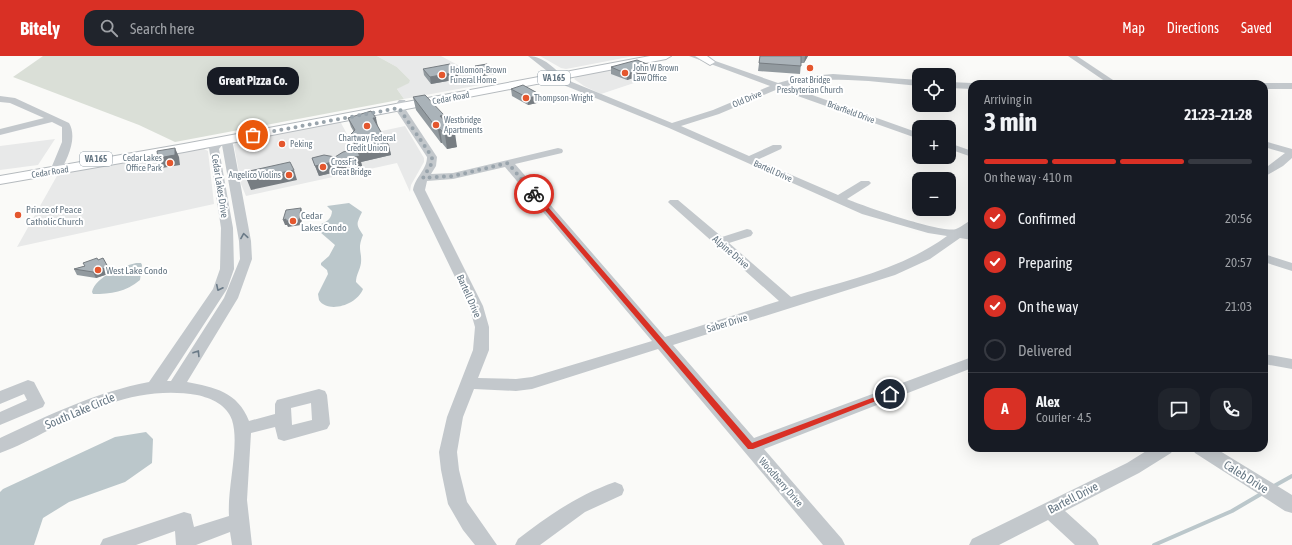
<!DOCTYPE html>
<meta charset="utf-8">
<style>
:root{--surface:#171b24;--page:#20242c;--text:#f1f3f6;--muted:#9ea1a6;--line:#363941;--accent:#d93025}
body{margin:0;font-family:"Asap Condensed",sans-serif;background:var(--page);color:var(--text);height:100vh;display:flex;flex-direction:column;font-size:15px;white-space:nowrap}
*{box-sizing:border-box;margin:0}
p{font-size:13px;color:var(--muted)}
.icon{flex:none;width:22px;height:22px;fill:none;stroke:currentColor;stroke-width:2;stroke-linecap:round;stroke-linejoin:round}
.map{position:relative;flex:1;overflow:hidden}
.panel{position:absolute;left:968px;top:24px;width:300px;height:372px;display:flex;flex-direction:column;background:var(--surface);border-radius:12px;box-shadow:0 4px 16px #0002}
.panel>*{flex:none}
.controls{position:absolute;left:912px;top:12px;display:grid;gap:8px}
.controls a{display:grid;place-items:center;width:44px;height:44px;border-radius:8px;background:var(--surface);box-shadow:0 4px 16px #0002;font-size:20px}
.pin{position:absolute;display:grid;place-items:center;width:34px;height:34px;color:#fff;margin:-17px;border:2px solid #fff;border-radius:50%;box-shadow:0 1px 4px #0007}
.courier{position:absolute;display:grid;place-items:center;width:40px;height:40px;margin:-20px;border:3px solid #d93025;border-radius:50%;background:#fff;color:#222;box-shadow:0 1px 5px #0007}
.bubble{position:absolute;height:28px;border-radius:12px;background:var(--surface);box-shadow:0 4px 16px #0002;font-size:13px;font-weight:700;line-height:28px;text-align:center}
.head em{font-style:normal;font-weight:700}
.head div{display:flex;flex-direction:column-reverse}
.head{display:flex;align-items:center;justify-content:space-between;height:68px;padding:0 16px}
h1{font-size:26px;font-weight:700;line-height:30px}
.bar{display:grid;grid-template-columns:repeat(4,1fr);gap:6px 4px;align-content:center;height:48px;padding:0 16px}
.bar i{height:5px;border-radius:3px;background:var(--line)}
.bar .on{background:var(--accent)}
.bar p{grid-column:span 4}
.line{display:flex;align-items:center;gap:10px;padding:0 16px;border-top:1px solid var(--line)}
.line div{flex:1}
.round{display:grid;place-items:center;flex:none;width:42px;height:42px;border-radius:12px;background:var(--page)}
ol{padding:0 16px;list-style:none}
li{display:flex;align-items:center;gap:12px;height:44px}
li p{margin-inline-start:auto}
li .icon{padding:4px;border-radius:50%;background:var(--accent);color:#fff;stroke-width:4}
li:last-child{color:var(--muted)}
li i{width:22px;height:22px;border:2px solid var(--line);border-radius:50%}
header{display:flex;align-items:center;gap:24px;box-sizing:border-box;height:56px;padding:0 20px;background:var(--accent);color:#fff}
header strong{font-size:19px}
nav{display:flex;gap:22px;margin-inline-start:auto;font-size:14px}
.search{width:280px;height:36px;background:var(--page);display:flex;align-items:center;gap:10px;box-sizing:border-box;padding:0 14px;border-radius:12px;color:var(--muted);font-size:15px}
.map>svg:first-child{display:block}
.built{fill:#e8e9e9}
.green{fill:#dadfd7}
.water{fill:#bbc7cb}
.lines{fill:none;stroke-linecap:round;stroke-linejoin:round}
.stream{stroke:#bbc7cb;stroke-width:4}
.major-casing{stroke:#b5babe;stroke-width:2}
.minor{fill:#c3c8cc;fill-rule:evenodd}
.major{fill:#fff;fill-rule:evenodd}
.wall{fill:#929a9f}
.shaded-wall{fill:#777d82}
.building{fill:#aab3b9;stroke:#777d82}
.oneway{stroke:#6a7a87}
.route{fill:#d93025}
.done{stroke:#99a4ac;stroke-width:4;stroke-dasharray:0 7.2}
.poi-dot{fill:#e4572e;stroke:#fff;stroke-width:1.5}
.labels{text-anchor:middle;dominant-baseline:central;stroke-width:4;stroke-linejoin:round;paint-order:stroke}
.far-poi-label{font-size:9px;fill:#657683;stroke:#fff;text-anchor:start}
.shield{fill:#fff;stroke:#939fa8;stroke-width:1}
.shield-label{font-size:9px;font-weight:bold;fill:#657683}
.far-street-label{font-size:9px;fill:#657683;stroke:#fff}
.street-label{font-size:10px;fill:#657683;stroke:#fff}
.poi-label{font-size:10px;fill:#657683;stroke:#fff;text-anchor:start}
.near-street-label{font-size:12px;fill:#657683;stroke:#fff}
</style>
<header>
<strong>Bitely</strong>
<div class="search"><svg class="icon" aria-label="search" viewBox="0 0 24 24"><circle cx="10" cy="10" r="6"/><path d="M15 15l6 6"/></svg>Search here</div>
<nav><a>Map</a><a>Directions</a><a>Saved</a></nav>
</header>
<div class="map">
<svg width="1292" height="489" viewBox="0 0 1292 489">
<rect width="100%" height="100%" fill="#fafaf8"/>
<!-- built -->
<path class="built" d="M 377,0 L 441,0 L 491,27 L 404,43 L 397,33 L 410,24 L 397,11 Z
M 540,0 L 634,0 L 566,13 L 561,12 Z
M 637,8 L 661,18 L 601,38 L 584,30 L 574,23 L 578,19 Z
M 340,65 L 349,82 L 405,70 L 424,102 L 424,106 L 411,129 L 410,136 L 397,107 L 246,140 L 241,128 L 234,89 L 236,86 Z
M 55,83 L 38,109 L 0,114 L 0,90 Z
M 197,93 L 204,93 L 208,95 L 214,148 L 17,191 L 58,118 Z"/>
<!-- green -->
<path class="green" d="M 43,0 L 377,0 L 397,11 L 410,24 L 409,27 L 397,33 L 404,43 L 175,86 L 139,69 L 13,21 Z"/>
<!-- water -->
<path class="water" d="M 349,147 L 362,156 C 356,169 356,168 363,179 C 357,194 362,194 361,207 C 360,214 356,219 356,226 L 363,233 C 357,249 328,258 319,244 L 318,238 L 328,218 L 327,214 L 321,209 L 321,207 L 329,200 L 335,189 L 320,176 L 312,174 C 318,166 331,169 332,155 L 327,150 Z
M 136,207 L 141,207 L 142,209 L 140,224 C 126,236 111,238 93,238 L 92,236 C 95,221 123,210 136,207 Z
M 146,376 L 153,383 L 152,407 L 125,426 L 69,446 L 43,462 L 34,489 L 0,489 L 0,436 L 3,433 L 115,381 Z"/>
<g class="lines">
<!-- stream -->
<path class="stream" d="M 1274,430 L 1292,420
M 1154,489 L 1232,455 L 1261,438"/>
<!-- major casing -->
<g class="major-casing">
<path id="major" d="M 650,0 L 671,0 L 666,3 L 184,96 L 0,128 L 0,120 L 184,88 Z
M 695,0 L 707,0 L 715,6 L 710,9 Z"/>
</g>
<!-- minor -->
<path class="minor" d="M 528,0 C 547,0 557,18 572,26 L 672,67 L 713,54 L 770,30 L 689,0 L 701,0 L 778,27 L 800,21 L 833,18 L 919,24 L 919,30 C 875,26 830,18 787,30 L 919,77 L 919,83 L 778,33 L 719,58 L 681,70 L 749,100 L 773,89 L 781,89 L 782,91 L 781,93 L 757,104 L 838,139 L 861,125 L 869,125 L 871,127 L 869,129 L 847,143 C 863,150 943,178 956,173 C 962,171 966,166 972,164 L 972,174 L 969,176 L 972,176 L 972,184 L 960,182 L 930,203 L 895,219 L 673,289 L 754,382 L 972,301 L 972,312 L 764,393 L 842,483 L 845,489 L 823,489 L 658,293 L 532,333 L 516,335 L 474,333 L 463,361 L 457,396 L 459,414 L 467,446 L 497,489 L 475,489 L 463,474 L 448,448 L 441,414 L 439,396 L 447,361 L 473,294 L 475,271 L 469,250 L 413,134 C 415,121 427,114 427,101 L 394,51 L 399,44 L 405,44 L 406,46 L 404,51 L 437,101 L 436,110 L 431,118 L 453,117 L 558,92 L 562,93 L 563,95 L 562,97 L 515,108 L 665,281 L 779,245 L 670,148 L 668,146 L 670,144 L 678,144 L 722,181 L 747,173 L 751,174 L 753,177 L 751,180 L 729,187 L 791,241 C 846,224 899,215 947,180 L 928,177 L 862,158 L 669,72 L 566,30 ZM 505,111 L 652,285 L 532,321 L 516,323 L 478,322 L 489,294 L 489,271 L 483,250 L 425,134 L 427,125 L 453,123 Z
M 1068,0 L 1077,0 L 1119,28 L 1109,28 Z
M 949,26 L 972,27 L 974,28 L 972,28 L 972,33 L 949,32 Z
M 1264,27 L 1292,27 L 1292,33 L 1264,33 L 1264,28 L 1262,28 Z
M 0,40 L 15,42 L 69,67 C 78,82 67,104 59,117 L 55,118 L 50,115 L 62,86 L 62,71 L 52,66 L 0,79 L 0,73 L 44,62 L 10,47 L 0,46 Z
M 221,82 L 233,88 L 251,185 L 252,203 L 238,242 L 187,326 C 214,331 238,336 249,365 L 275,358 L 275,348 L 277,344 L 319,333 L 325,335 L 327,339 L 330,368 L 327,373 L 284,385 L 278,383 L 275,371 L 251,377 L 247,444 L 252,489 L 232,489 L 230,476 L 196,489 L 176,489 L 175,475 L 136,489 L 100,489 L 103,483 L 184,456 L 191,458 L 194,471 L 229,460 C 227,431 240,389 232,364 C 227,349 211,342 197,339 C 144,330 96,350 49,374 C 33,382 17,391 0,397 L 0,382 C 49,359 96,336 149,326 L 213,233 L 220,213 L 221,172 L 209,92 L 217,83 ZM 222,89 L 239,185 L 240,203 L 224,242 L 171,325 L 167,325 L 227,233 L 234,213 L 233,172 L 219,93 ZM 311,347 L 312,364 L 292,369 L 291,352 Z
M 1264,85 L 1292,93 L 1292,102 L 1283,110 L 1264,121 L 1264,113 L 1285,97 L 1264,91 Z
M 949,87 L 972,95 L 972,101 L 949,93 Z
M 1264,198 L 1292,207 L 1292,215 L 1264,206 Z
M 1264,298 L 1292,303 L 1292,313 L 1264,308 Z
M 28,324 L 34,326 L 45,347 L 43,351 L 0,369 L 0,356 L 27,344 L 24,338 L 0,348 L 0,335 Z
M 1151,392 L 1174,392 L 1171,397 L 1139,417 L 1065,455 L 1096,483 L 1099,489 L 1075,489 L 1048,464 L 999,489 L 969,489 L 972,483 L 1127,407 Z
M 1192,392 L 1215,392 L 1292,439 L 1292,457 L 1285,455 L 1195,397 Z
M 615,426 L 622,429 L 624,434 L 622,439 L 585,456 L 540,489 L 515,489 L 518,483 C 549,459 578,439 615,426 Z"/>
<!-- major -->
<use href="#major" class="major"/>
</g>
<!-- wall -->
<path class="wall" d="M 760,0 L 808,0 L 804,7 L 801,7 L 800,18 L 758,15 Z
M 475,10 L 495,18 L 482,20 L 475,14 Z
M 611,11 L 652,16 L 627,24 L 611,18 Z
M 423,13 L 457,16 L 459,23 L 431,28 L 424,19 Z
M 511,33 L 541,39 L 541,46 L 528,49 L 512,40 Z
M 413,41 L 444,59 L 445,65 L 457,91 L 447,93 L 442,87 L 441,87 L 416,54 Z
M 348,62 L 378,71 L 389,90 L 391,99 L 361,106 L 362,110 L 319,120 L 312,102 L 335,101 L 355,93 L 351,78 L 354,76 L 351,71 Z
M 98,204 L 111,217 L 96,222 L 77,219 L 74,213 L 85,210 Z"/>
<!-- shaded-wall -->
<path class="shaded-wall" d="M 805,0 L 808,0 L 804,7 Z
M 652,10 L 652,16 L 627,24 L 627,18 Z
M 494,14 L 495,18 L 482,20 L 482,16 Z
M 457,16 L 459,23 L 431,28 L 430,21 Z
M 541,39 L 541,46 L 528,49 L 528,42 Z
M 444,59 L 446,73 L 440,60 Z
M 373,62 L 376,62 L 378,71 L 375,71 Z
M 440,73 L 442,87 L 441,87 L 438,74 Z
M 455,77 L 457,91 L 447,93 L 445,79 Z
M 389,90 L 391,99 L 361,106 L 362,110 L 319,120 L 315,110 L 358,96 Z
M 175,92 L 179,101 L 180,109 L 162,112 L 158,102 Z
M 294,114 L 297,124 L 251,134 L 247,124 Z
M 301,152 L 303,158 L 301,169 L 288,171 L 287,169 L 285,169 L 283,164 Z
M 103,202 L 111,217 L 96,222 L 93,216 Z"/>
<!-- building -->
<path class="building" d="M 760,0 L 801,0 L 801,10 L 759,7 Z
M 637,4 L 652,10 L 627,18 L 611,11 Z
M 450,8 L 457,16 L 430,21 L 423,13 Z
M 487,8 L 494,14 L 482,16 L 475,10 Z
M 523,29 L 541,39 L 528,42 L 511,33 Z
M 425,39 L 444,59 L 440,60 L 455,77 L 445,79 L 440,73 L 438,74 L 413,41 Z
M 371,55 L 376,62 L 373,62 L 389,90 L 358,96 L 351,78 L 355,74 L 348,62 Z
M 175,92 L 175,99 L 158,102 L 157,95 Z
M 356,93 L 360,100 L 315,110 L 312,102 L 324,99 L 335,101 L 343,96 Z
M 290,106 L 294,114 L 247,124 L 245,116 Z
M 301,152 L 299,164 L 286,165 L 286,163 L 283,164 L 286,154 Z
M 97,202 L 98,204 L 103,202 L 108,211 L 93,216 L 74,213 L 85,210 L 83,207 Z"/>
<!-- one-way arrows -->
<defs><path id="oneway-chevron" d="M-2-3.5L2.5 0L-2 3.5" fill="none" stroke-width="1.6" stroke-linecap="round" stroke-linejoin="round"/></defs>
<g class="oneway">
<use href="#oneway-chevron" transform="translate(244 180) rotate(-99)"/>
<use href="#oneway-chevron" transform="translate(219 232) rotate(116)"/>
<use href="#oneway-chevron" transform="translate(197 297) rotate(-58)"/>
</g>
<!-- route -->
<path class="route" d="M 532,137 L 536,137 L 752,387 L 888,336 L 890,335 L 894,338 L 753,393 L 748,393 L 532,139 Z"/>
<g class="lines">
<!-- done -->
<path class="done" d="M 253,79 L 399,52 L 432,101 L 432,107 L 423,122 L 453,120 L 508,107 L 534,138"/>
</g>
<!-- markers -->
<g class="poi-dot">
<circle cx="810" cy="12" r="4"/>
<circle cx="625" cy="17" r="4"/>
<circle cx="442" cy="19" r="4"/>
<circle cx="526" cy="42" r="4"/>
<circle cx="436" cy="69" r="4"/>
<circle cx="367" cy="70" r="4"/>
<circle cx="282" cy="88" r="4"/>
<circle cx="170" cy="107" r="4"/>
<circle cx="323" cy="111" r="4"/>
<circle cx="289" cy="119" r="4"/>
<circle cx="18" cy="159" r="4"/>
<circle cx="293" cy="165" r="4"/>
<circle cx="98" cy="214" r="4"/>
</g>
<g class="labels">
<!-- far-poi labels -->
<g class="far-poi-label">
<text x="633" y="12">John W Brown<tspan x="633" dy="10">Law Office</tspan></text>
<text x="450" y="14">Hollomon-Brown<tspan x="450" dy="10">Funeral Home</tspan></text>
<text x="810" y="24" text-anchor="middle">Great Bridge<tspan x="810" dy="10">Presbyterian Church</tspan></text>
<text x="534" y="42">Thompson-Wright</text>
<text x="444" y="64">Westbridge<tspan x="444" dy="10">Apartments</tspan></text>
<text x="367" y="82" text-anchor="middle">Chartway Federal<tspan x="367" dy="10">Credit Union</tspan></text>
<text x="290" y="88">Peking</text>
<text x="162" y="102" text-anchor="end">Cedar Lakes<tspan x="162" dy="10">Office Park</tspan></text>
<text x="331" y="106">CrossFit<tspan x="331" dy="10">Great Bridge</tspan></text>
<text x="281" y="119" text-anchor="end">Angelico Violins</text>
</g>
<!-- shield labels -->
<g class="shield">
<rect x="538" y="15" width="32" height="14" rx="3"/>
<rect x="80" y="96" width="32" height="14" rx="3"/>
</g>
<g class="shield-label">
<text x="554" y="22">VA 165</text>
<text x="96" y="103">VA 165</text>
</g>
<!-- far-street labels -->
<g class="far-street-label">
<text transform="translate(451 42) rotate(-11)">Cedar Road</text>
<text transform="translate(747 43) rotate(-23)">Old Drive</text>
<text transform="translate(851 56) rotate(20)">Briarfield Drive</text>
<text transform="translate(773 115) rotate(24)">Bartell Drive</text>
<text transform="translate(50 116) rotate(-9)">Cedar Road</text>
</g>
<!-- street labels -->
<g class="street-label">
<text transform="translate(220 130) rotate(81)">Cedar Lakes Drive</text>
<text transform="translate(731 196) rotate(41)">Alpine Drive</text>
<text transform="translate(469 240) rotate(66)">Bartell Drive</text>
<text transform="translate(727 267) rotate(-17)">Saber Drive</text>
<text transform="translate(781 426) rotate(49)">Woodberry Drive</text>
</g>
<!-- poi labels -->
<g class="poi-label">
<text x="26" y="153">Prince of Peace<tspan x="26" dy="12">Catholic Church</tspan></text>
<text x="301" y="159">Cedar<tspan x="301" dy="12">Lakes Condo</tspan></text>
<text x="106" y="214">West Lake Condo</text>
</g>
<!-- near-street labels -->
<g class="near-street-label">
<text transform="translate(80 355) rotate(-23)">South Lake Circle</text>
<text transform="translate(1246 421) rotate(32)">Caleb Drive</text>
<text transform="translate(1073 442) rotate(-27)">Bartell Drive</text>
</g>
</g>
</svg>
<div class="controls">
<a><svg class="icon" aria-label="locate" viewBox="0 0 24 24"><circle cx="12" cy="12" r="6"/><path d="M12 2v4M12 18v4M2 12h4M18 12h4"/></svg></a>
<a>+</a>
<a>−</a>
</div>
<div class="pin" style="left:253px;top:79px;background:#ea580c"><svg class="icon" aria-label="bag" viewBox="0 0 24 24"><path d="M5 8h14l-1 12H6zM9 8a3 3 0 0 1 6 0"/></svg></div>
<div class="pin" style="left:890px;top:338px;background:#1f2937"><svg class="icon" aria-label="home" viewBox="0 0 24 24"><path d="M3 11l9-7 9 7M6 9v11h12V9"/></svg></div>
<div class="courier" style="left:534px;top:138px"><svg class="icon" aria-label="bike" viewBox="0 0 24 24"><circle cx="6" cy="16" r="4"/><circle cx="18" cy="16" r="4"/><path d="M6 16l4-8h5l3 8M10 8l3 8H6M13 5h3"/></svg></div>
<div class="bubble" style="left:207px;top:11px;width:92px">Great Pizza Co.</div>
<section class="panel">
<div class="head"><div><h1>3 min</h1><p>Arriving in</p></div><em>21:23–21:28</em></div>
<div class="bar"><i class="on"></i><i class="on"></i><i class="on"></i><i></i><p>On the way · 410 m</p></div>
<ol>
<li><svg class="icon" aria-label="check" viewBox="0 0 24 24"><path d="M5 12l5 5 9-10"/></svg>Confirmed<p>20:56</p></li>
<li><svg class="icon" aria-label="check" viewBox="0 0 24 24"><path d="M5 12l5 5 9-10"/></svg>Preparing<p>20:57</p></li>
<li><svg class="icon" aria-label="check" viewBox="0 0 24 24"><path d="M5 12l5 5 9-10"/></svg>On the way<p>21:03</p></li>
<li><i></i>Delivered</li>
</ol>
<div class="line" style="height:72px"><b class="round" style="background:var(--accent);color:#fff">A</b><div><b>Alex</b><p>Courier · 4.5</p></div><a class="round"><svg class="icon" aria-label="chat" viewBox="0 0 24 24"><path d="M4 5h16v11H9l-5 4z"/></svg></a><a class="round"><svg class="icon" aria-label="phone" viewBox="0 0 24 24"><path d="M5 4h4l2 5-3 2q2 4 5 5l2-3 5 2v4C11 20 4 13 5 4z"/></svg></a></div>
</section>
</div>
